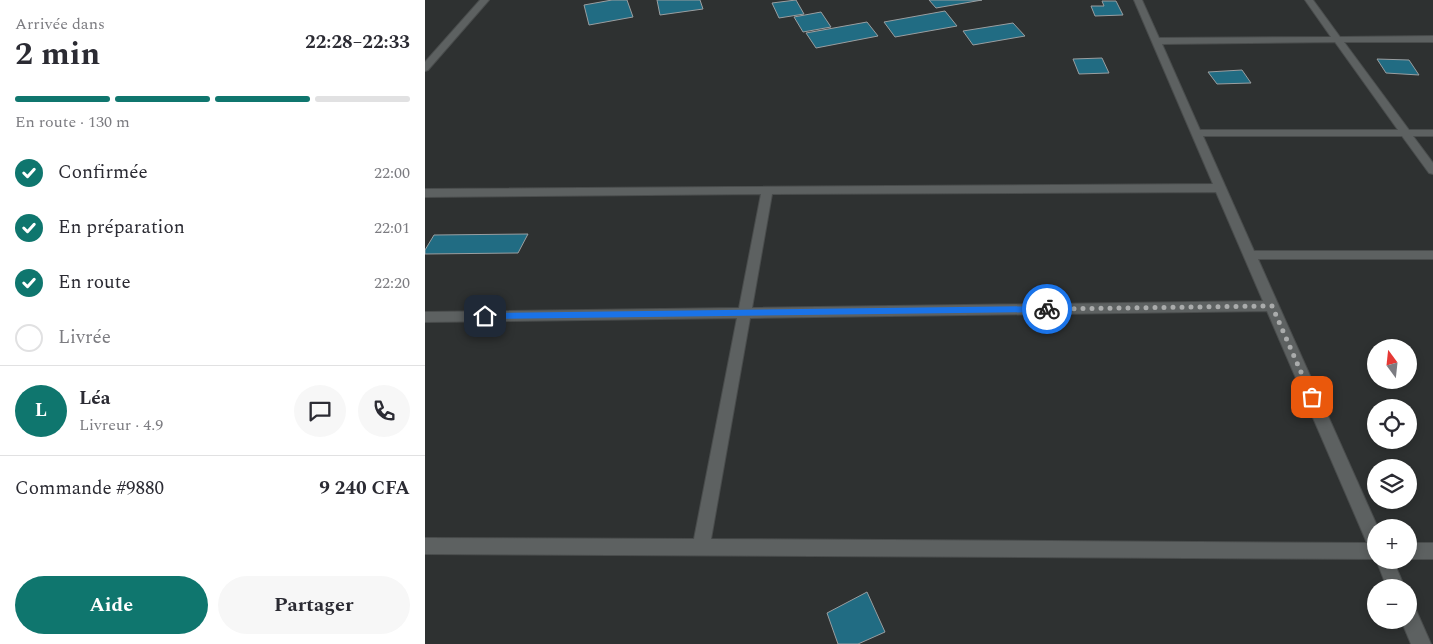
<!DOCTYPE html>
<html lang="fr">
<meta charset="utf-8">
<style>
:root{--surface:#fff;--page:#f7f7f7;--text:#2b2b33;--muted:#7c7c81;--line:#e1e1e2;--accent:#0f766e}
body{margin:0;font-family:Spectral,serif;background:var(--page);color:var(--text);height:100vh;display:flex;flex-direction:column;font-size:19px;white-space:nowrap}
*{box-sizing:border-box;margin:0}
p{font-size:16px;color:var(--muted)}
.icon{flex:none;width:28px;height:28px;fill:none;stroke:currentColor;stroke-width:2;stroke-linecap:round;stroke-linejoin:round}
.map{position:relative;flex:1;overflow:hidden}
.details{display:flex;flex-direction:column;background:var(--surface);width:425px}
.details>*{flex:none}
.needle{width:32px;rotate:345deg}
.tools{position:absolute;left:942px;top:339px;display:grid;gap:10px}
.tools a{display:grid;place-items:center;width:50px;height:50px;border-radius:50%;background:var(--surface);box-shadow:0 2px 8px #0003;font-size:25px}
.pin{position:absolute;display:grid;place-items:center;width:42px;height:42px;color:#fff;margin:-21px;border-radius:10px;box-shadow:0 2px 8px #0006}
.courier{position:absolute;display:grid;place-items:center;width:50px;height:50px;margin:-25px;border:4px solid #1a73e8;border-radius:50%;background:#fff;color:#222;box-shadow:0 1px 6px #0007}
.summary em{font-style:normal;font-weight:700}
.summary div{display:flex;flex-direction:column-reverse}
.summary{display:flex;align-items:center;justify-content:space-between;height:85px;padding:0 15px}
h1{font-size:32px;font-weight:700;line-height:38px}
.bar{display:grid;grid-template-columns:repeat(4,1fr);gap:8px 5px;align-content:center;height:60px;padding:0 15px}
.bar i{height:6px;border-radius:4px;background:var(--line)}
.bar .current{background:var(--accent)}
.bar p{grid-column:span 4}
.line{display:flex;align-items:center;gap:12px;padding:0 15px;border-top:1px solid var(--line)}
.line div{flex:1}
.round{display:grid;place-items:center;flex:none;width:52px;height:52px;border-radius:26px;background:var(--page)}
ol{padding:0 15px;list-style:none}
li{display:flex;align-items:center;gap:15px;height:55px}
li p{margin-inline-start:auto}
li .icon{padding:5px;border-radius:50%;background:var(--accent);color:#fff;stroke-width:4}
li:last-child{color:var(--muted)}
li i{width:28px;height:28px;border:2px solid var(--line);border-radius:50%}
.action{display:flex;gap:10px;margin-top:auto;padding:10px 15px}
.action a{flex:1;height:58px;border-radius:30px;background:var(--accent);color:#fff;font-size:20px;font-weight:700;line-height:58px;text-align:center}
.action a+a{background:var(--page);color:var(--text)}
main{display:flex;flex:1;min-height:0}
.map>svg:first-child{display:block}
.building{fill:#216c83;stroke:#9a9ea0}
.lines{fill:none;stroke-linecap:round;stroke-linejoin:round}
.minor-casing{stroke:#494c4c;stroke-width:2}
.minor{fill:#5d6161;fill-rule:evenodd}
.route{fill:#1a73e8}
.done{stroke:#aaacac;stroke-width:5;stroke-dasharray:0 9}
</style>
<main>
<section class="details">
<div class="summary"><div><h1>2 min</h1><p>Arrivée dans</p></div><em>22:28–22:33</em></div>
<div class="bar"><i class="current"></i><i class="current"></i><i class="current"></i><i></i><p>En route · 130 m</p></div>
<ol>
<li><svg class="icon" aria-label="check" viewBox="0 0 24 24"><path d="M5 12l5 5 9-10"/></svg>Confirmée<p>22:00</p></li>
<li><svg class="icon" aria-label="check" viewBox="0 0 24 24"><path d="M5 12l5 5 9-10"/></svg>En préparation<p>22:01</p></li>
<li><svg class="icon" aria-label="check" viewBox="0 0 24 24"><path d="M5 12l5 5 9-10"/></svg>En route<p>22:20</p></li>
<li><i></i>Livrée</li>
</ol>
<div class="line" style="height:90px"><b class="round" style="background:var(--accent);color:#fff">L</b><div><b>Léa</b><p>Livreur · 4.9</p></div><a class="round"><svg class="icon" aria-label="chat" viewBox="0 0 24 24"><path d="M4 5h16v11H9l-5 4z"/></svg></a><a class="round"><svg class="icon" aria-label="phone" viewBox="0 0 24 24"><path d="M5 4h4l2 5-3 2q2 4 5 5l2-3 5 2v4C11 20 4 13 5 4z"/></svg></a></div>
<div class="line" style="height:65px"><div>Commande #9880</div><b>9 240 CFA</b></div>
<div class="action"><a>Aide</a><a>Partager</a></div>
</section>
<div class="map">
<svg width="1008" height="644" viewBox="0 0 1008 644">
<rect width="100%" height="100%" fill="#2e3131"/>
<!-- building -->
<path class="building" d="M 187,0 L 202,0 L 208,17 L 164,25 L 159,5 Z
M 232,0 L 275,0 L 278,9 L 235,15 Z
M 371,0 L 379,14 L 354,18 L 347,3 Z
M 504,0 L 557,0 L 511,8 Z
M 677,1 L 691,1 L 698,15 L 670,16 L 666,6 L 679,6 Z
M 520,11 L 532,26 L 470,37 L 459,22 Z
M 396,12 L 406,27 L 378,32 L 369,17 Z
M 442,22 L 453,36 L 391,48 L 381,33 Z
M 588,23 L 600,36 L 548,45 L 538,31 Z
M 677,58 L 684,73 L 654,74 L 648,59 Z
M 952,59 L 984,60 L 994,75 L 961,73 Z
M 817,70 L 826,83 L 792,84 L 783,72 Z
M 103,234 L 93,253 L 0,254 L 0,250 L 9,235 Z
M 442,592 L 460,632 L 433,644 L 413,644 L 402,613 Z"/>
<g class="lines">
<!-- minor casing -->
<g class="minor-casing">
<path id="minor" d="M 55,0 L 64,0 L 3,70 L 0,71 L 0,62 Z
M 709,0 L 717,0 L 734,38 L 906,37 L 880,0 L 888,0 L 915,37 L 1008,36 L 1008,42 L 919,42 L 984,130 L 1008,130 L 1008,136 L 988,136 L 1008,163 L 1008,174 L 1004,173 L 977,136 L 778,136 L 829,251 L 1008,251 L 1008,259 L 833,259 L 953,528 L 951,528 L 951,560 L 968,560 L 980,588 L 962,588 L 951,559 L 0,554 L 0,538 L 269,539 L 312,318 L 0,322 L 0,312 L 314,308 L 336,194 L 0,197 L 0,189 L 788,184 ZM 910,42 L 973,130 L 775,130 L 737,44 ZM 791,192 L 838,301 L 327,308 L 347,194 ZM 842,311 L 942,543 L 286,539 L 325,318 Z
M 984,543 L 1008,543 L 1008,559 L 984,559 Z
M 984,607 L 991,610 L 1006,644 L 986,644 L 976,620 L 984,620 Z"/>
</g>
<!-- minor -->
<use href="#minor" class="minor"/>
</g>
<!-- route -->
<path class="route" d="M 622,306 L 626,309 L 622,312 L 60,319 L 56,316 L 60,313 Z"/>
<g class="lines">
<!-- done -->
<path class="done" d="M 622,309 L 847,306 L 887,397"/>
</g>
</svg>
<div class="tools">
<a><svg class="needle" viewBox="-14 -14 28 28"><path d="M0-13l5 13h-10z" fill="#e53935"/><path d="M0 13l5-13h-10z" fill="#7c7c81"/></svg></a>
<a><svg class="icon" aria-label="locate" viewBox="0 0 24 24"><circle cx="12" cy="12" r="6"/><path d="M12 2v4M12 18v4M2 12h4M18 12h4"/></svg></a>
<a><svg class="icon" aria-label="layers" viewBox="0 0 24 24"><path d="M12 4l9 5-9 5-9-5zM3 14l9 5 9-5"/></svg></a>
<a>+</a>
<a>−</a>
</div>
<div class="pin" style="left:887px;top:397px;background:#ea580c"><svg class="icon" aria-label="bag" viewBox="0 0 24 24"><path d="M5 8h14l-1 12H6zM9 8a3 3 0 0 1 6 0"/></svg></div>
<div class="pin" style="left:60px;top:316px;background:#1f2937"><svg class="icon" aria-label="home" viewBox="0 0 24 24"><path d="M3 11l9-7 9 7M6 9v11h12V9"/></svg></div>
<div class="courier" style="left:622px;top:309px"><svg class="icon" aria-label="bike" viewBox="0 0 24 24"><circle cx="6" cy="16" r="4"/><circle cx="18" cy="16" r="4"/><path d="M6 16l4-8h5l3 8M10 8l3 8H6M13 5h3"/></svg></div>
</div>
</main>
